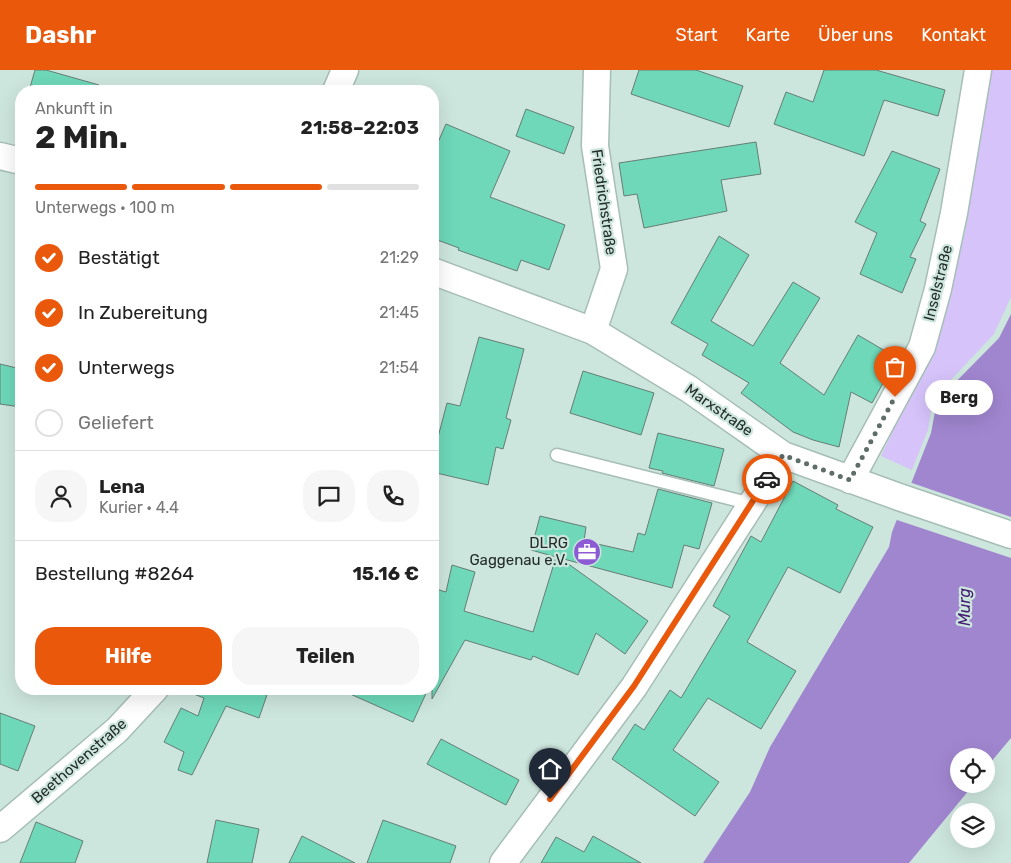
<!DOCTYPE html>
<html lang="de">
<meta charset="utf-8">
<style>
:root{--surface:#fff;--page:#f6f6f6;--text:#222;--muted:#767676;--line:#e0e0e0;--accent:#ea580c}
body{margin:0;font-family:Rubik,sans-serif;background:var(--page);color:var(--text);height:100vh;display:flex;flex-direction:column;font-size:19px;white-space:nowrap}
*{box-sizing:border-box;margin:0}
p{font-size:16px;color:var(--muted)}
.icon{flex:none;width:28px;height:28px;fill:none;stroke:currentColor;stroke-width:2;stroke-linecap:round;stroke-linejoin:round}
.map{position:relative;flex:1;overflow:hidden}
.drawer{position:absolute;left:15px;top:15px;width:424px;height:610px;display:flex;flex-direction:column;background:var(--surface);border-radius:20px;box-shadow:0 5px 20px #0002}
.drawer>*{flex:none}
.fabs{position:absolute;left:950px;top:678px;display:grid;gap:10px}
.fabs a{display:grid;place-items:center;width:45px;height:45px;border-radius:50%;background:var(--surface);box-shadow:0 5px 20px #0002;font-size:25px}
.pin{position:absolute;display:grid;place-items:center;width:42px;height:42px;color:#fff;margin:-51px -21px;border-radius:50% 50% 50% 0;rotate:-45deg;box-shadow:0 0 5px #0007}
.pin .icon{rotate:45deg}
.courier{position:absolute;display:grid;place-items:center;width:50px;height:50px;margin:-25px;border:4px solid #ea580c;border-radius:50%;background:#fff;color:#222;box-shadow:0 1px 6px #0007}
.bubble{position:absolute;height:35px;border-radius:18px;background:var(--surface);box-shadow:0 5px 20px #0002;font-size:16px;font-weight:700;line-height:35px;text-align:center}
.head em{font-style:normal;font-weight:700}
.head div{display:flex;flex-direction:column-reverse}
.head{display:flex;align-items:center;justify-content:space-between;height:85px;padding:0 20px}
h1{font-size:32px;font-weight:700;line-height:38px}
.bar{display:grid;grid-template-columns:repeat(4,1fr);gap:8px 5px;align-content:center;height:60px;padding:0 20px}
.bar i{height:6px;border-radius:4px;background:var(--line)}
.bar .active{background:var(--accent)}
.bar p{grid-column:span 4}
.line{display:flex;align-items:center;gap:12px;padding:0 20px;border-top:1px solid var(--line)}
.line div{flex:1}
.round{display:grid;place-items:center;flex:none;width:52px;height:52px;border-radius:20px;background:var(--page)}
ol{padding:0 20px;list-style:none}
li{display:flex;align-items:center;gap:15px;height:55px}
li p{margin-inline-start:auto}
li .icon{padding:5px;border-radius:50%;background:var(--accent);color:#fff;stroke-width:4}
li:last-child{color:var(--muted)}
li i{width:28px;height:28px;border:2px solid var(--line);border-radius:50%}
.button{display:flex;gap:10px;margin-top:auto;padding:10px 20px}
.button a{flex:1;height:58px;border-radius:20px;background:var(--accent);color:#fff;font-size:20px;font-weight:700;line-height:58px;text-align:center}
.button a+a{background:var(--page);color:var(--text)}
header{display:flex;align-items:center;gap:30px;box-sizing:border-box;height:70px;padding:0 25px;background:var(--accent);color:#fff}
header strong{font-size:24px}
nav{display:flex;gap:28px;margin-inline-start:auto;font-size:18px}
.map>svg:first-child{display:block}
.green{fill:#d5c3fa}
.water{fill:#a086cf}
.pier{fill:#cde6dd}
.building{fill:#6ed8b9;stroke:#667d75}
.lines{fill:none;stroke-linecap:round;stroke-linejoin:round}
.lane-casing{stroke:#a6beb6;stroke-width:15}
.street-casing{stroke:#a6beb6;stroke-width:29}
.lane{stroke:#fff;stroke-width:12}
.street{stroke:#fff;stroke-width:26}
.done{stroke:#5e6d68;stroke-width:5;stroke-dasharray:0 9}
.route{stroke:#ea580c;stroke-width:6}
.labels{text-anchor:middle;dominant-baseline:central;stroke-width:4.5;stroke-linejoin:round;paint-order:stroke}
.street-label{font-size:15px;fill:#232c29;stroke:#cde6dd}
.poi-label{font-size:15px;fill:#232c29;stroke:#cde6dd;text-anchor:end}
.water-label{font-size:16px;font-style:italic;fill:#431c72;stroke:#cde6dd}
</style>
<header>
<strong>Dashr</strong>
<nav><a>Start</a><a>Karte</a><a>Über uns</a><a>Kontakt</a></nav>
</header>
<div class="map">
<svg width="1011" height="793" viewBox="0 0 1011 793">
<rect width="100%" height="100%" fill="#cde6dd"/>
<!-- green -->
<path class="green" d="M 992,0 L 1011,0 L 1011,227 L 994,264 L 933,329 L 928,360 L 912,400 L 881,386 L 928,288 L 941,251 L 965,162 Z"/>
<!-- water -->
<path class="water" d="M 1011,244 L 1011,668 L 986,698 L 986,686 L 959,686 L 959,714 L 974,714 L 909,793 L 703,793 L 750,722 L 770,677 L 889,477 L 892,462 L 931,363 L 937,331 L 999,268 Z"/>
<!-- pier -->
<path class="pier" d="M 909,412 L 1011,447 L 1011,488 L 894,449 Z"/>
<!-- building -->
<path class="building" d="M 35,0 L 46,0 L 99,15 L 98,21 L 29,21 Z
M 639,0 L 696,0 L 743,16 L 729,57 L 631,24 Z
M 824,0 L 876,0 L 945,20 L 938,46 L 884,30 L 864,86 L 774,54 L 786,22 L 813,32 Z
M 526,39 L 574,57 L 564,84 L 516,66 Z
M 446,54 L 510,81 L 490,127 L 565,155 L 549,200 L 521,190 L 517,201 L 458,180 L 459,178 L 432,168 L 432,86 Z
M 756,72 L 761,104 L 721,110 L 727,141 L 644,158 L 637,124 L 624,126 L 619,93 Z
M 892,81 L 940,99 L 920,151 L 926,154 L 910,187 L 916,189 L 902,223 L 860,204 L 877,163 L 855,152 Z
M 719,166 L 749,185 L 711,251 L 753,276 L 793,212 L 820,228 L 780,293 L 824,325 L 858,265 L 897,288 L 872,333 L 851,322 L 839,377 L 813,370 L 793,362 L 741,323 L 749,313 L 702,285 L 708,274 L 671,253 Z
M 479,267 L 524,279 L 506,348 L 511,350 L 503,379 L 496,377 L 488,415 L 432,402 L 432,370 L 437,371 L 447,333 L 460,336 Z
M 0,294 L 21,299 L 21,337 L 0,334 Z
M 583,301 L 654,323 L 641,365 L 570,343 Z
M 658,363 L 724,379 L 714,416 L 662,403 L 663,401 L 649,398 Z
M 793,411 L 838,435 L 836,439 L 873,457 L 840,523 L 788,497 L 747,572 L 796,601 L 761,659 L 708,628 L 673,680 L 719,712 L 695,746 L 612,689 L 635,654 L 644,660 L 670,620 L 681,628 L 730,546 L 713,536 L 751,466 L 761,472 Z
M 658,419 L 712,433 L 699,479 L 684,475 L 672,518 L 560,488 L 648,551 L 625,584 L 596,563 L 578,605 L 533,586 L 531,590 L 465,570 L 432,629 L 432,531 L 436,519 L 446,522 L 452,495 L 475,502 L 464,541 L 533,562 L 556,487 L 531,480 L 540,446 L 586,457 L 584,471 L 633,482 L 638,463 L 645,465 Z
M 186,619 L 269,619 L 259,648 L 226,636 L 192,705 L 178,700 L 184,682 L 164,672 L 181,638 L 198,646 L 204,628 L 186,621 Z
M 339,619 L 428,619 L 413,652 Z
M 0,643 L 35,656 L 18,701 L 0,694 Z
M 441,669 L 519,710 L 506,735 L 427,694 Z
M 216,750 L 259,759 L 252,793 L 207,793 Z
M 383,750 L 456,776 L 450,793 L 367,793 Z
M 36,752 L 83,771 L 75,793 L 20,793 Z
M 302,766 L 355,793 L 289,793 Z
M 593,766 L 641,793 L 541,793 L 556,767 L 584,782 Z"/>
<g class="lines">
<!-- lane casing -->
<g class="lane-casing">
<path id="lane" d="M 557,385 L 752,434"/>
</g>
<!-- street casing -->
<g class="street-casing">
<path id="street" d="M 336,21 L 345,0
M 0,86 L 21,91
M 432,201 L 593,261 L 689,319 L 783,385 L 899,427 L 1011,465
M 593,261 L 614,199 L 595,76 L 597,0
M 850,410 L 922,277 L 938,219 L 954,143 L 978,0
M 0,759 L 117,660 L 155,619
M 503,793 L 634,617 L 783,385"/>
</g>
<!-- lane -->
<use href="#lane" class="lane"/>
<!-- street -->
<use href="#street" class="street"/>
</g>
<g class="lines">
<!-- done -->
<path class="done" d="M 767,409 L 783,385 L 850,410 L 895,327"/>
<!-- route -->
<path class="route" d="M 550,729 L 634,616 L 767,409"/>
</g>
<!-- icons -->
<defs>
<g id="office-disc" transform="scale(1.4375)"><circle r="9.5" fill="#8c5bd4" stroke="#cde6dd"/><path d="M-6-3h4V-5.5h4V-3h4V5H-6ZM-1-4.5V-3h2v-1.5ZM-6 0V1H6V0Z" fill="#fff"/></g>
</defs>
<g fill-rule="evenodd">
<use href="#office-disc" x="587" y="482"/>
</g>
<g class="labels">
<!-- street labels -->
<g class="street-label">
<text transform="translate(604 132) rotate(82)">Friedrichstraße</text>
<text transform="translate(938 213) rotate(-76)">Inselstraße</text>
<text transform="translate(719 340) rotate(35)">Marxstraße</text>
<text transform="translate(79 691) rotate(-41)">Beethovenstraße</text>
</g>
<!-- poi labels -->
<g class="poi-label">
<text x="568" y="473">DLRG<tspan x="568" dy="17">Gaggenau e.V.</tspan></text>
</g>
<!-- water labels -->
<g class="water-label">
<text transform="translate(964 537) rotate(-90)">Murg</text>
</g>
</g>
</svg>
<div class="fabs">
<a><svg class="icon" aria-label="locate" viewBox="0 0 24 24"><circle cx="12" cy="12" r="6"/><path d="M12 2v4M12 18v4M2 12h4M18 12h4"/></svg></a>
<a><svg class="icon" aria-label="layers" viewBox="0 0 24 24"><path d="M12 4l9 5-9 5-9-5zM3 14l9 5 9-5"/></svg></a>
</div>
<div class="pin" style="left:895px;top:327px;background:#ea580c"><svg class="icon" aria-label="bag" viewBox="0 0 24 24"><path d="M5 8h14l-1 12H6zM9 8a3 3 0 0 1 6 0"/></svg></div>
<div class="pin" style="left:550px;top:729px;background:#1f2937"><svg class="icon" aria-label="home" viewBox="0 0 24 24"><path d="M3 11l9-7 9 7M6 9v11h12V9"/></svg></div>
<div class="courier" style="left:767px;top:409px"><svg class="icon" aria-label="car" viewBox="0 0 24 24"><path d="M5 17H2v-5l4-1 3-4h7l3 4 3 1v5h-3M9 17h6M6 11h13"/><circle cx="7" cy="17" r="2"/><circle cx="17" cy="17" r="2"/></svg></div>
<div class="bubble" style="left:925px;top:310px;width:68px">Berg</div>
<section class="drawer">
<div class="head"><div><h1>2 Min.</h1><p>Ankunft in</p></div><em>21:58–22:03</em></div>
<div class="bar"><i class="active"></i><i class="active"></i><i class="active"></i><i></i><p>Unterwegs · 100 m</p></div>
<ol>
<li><svg class="icon" aria-label="check" viewBox="0 0 24 24"><path d="M5 12l5 5 9-10"/></svg>Bestätigt<p>21:29</p></li>
<li><svg class="icon" aria-label="check" viewBox="0 0 24 24"><path d="M5 12l5 5 9-10"/></svg>In Zubereitung<p>21:45</p></li>
<li><svg class="icon" aria-label="check" viewBox="0 0 24 24"><path d="M5 12l5 5 9-10"/></svg>Unterwegs<p>21:54</p></li>
<li><i></i>Geliefert</li>
</ol>
<div class="line" style="height:90px"><a class="round"><svg class="icon" aria-label="person" viewBox="0 0 24 24"><circle cx="12" cy="8" r="4"/><path d="M4 21q1-7 8-7t8 7"/></svg></a><div><b>Lena</b><p>Kurier · 4.4</p></div><a class="round"><svg class="icon" aria-label="chat" viewBox="0 0 24 24"><path d="M4 5h16v11H9l-5 4z"/></svg></a><a class="round"><svg class="icon" aria-label="phone" viewBox="0 0 24 24"><path d="M5 4h4l2 5-3 2q2 4 5 5l2-3 5 2v4C11 20 4 13 5 4z"/></svg></a></div>
<div class="line" style="height:65px"><div>Bestellung #8264</div><b>15.16 €</b></div>
<div class="button"><a>Hilfe</a><a>Teilen</a></div>
</section>
</div>
